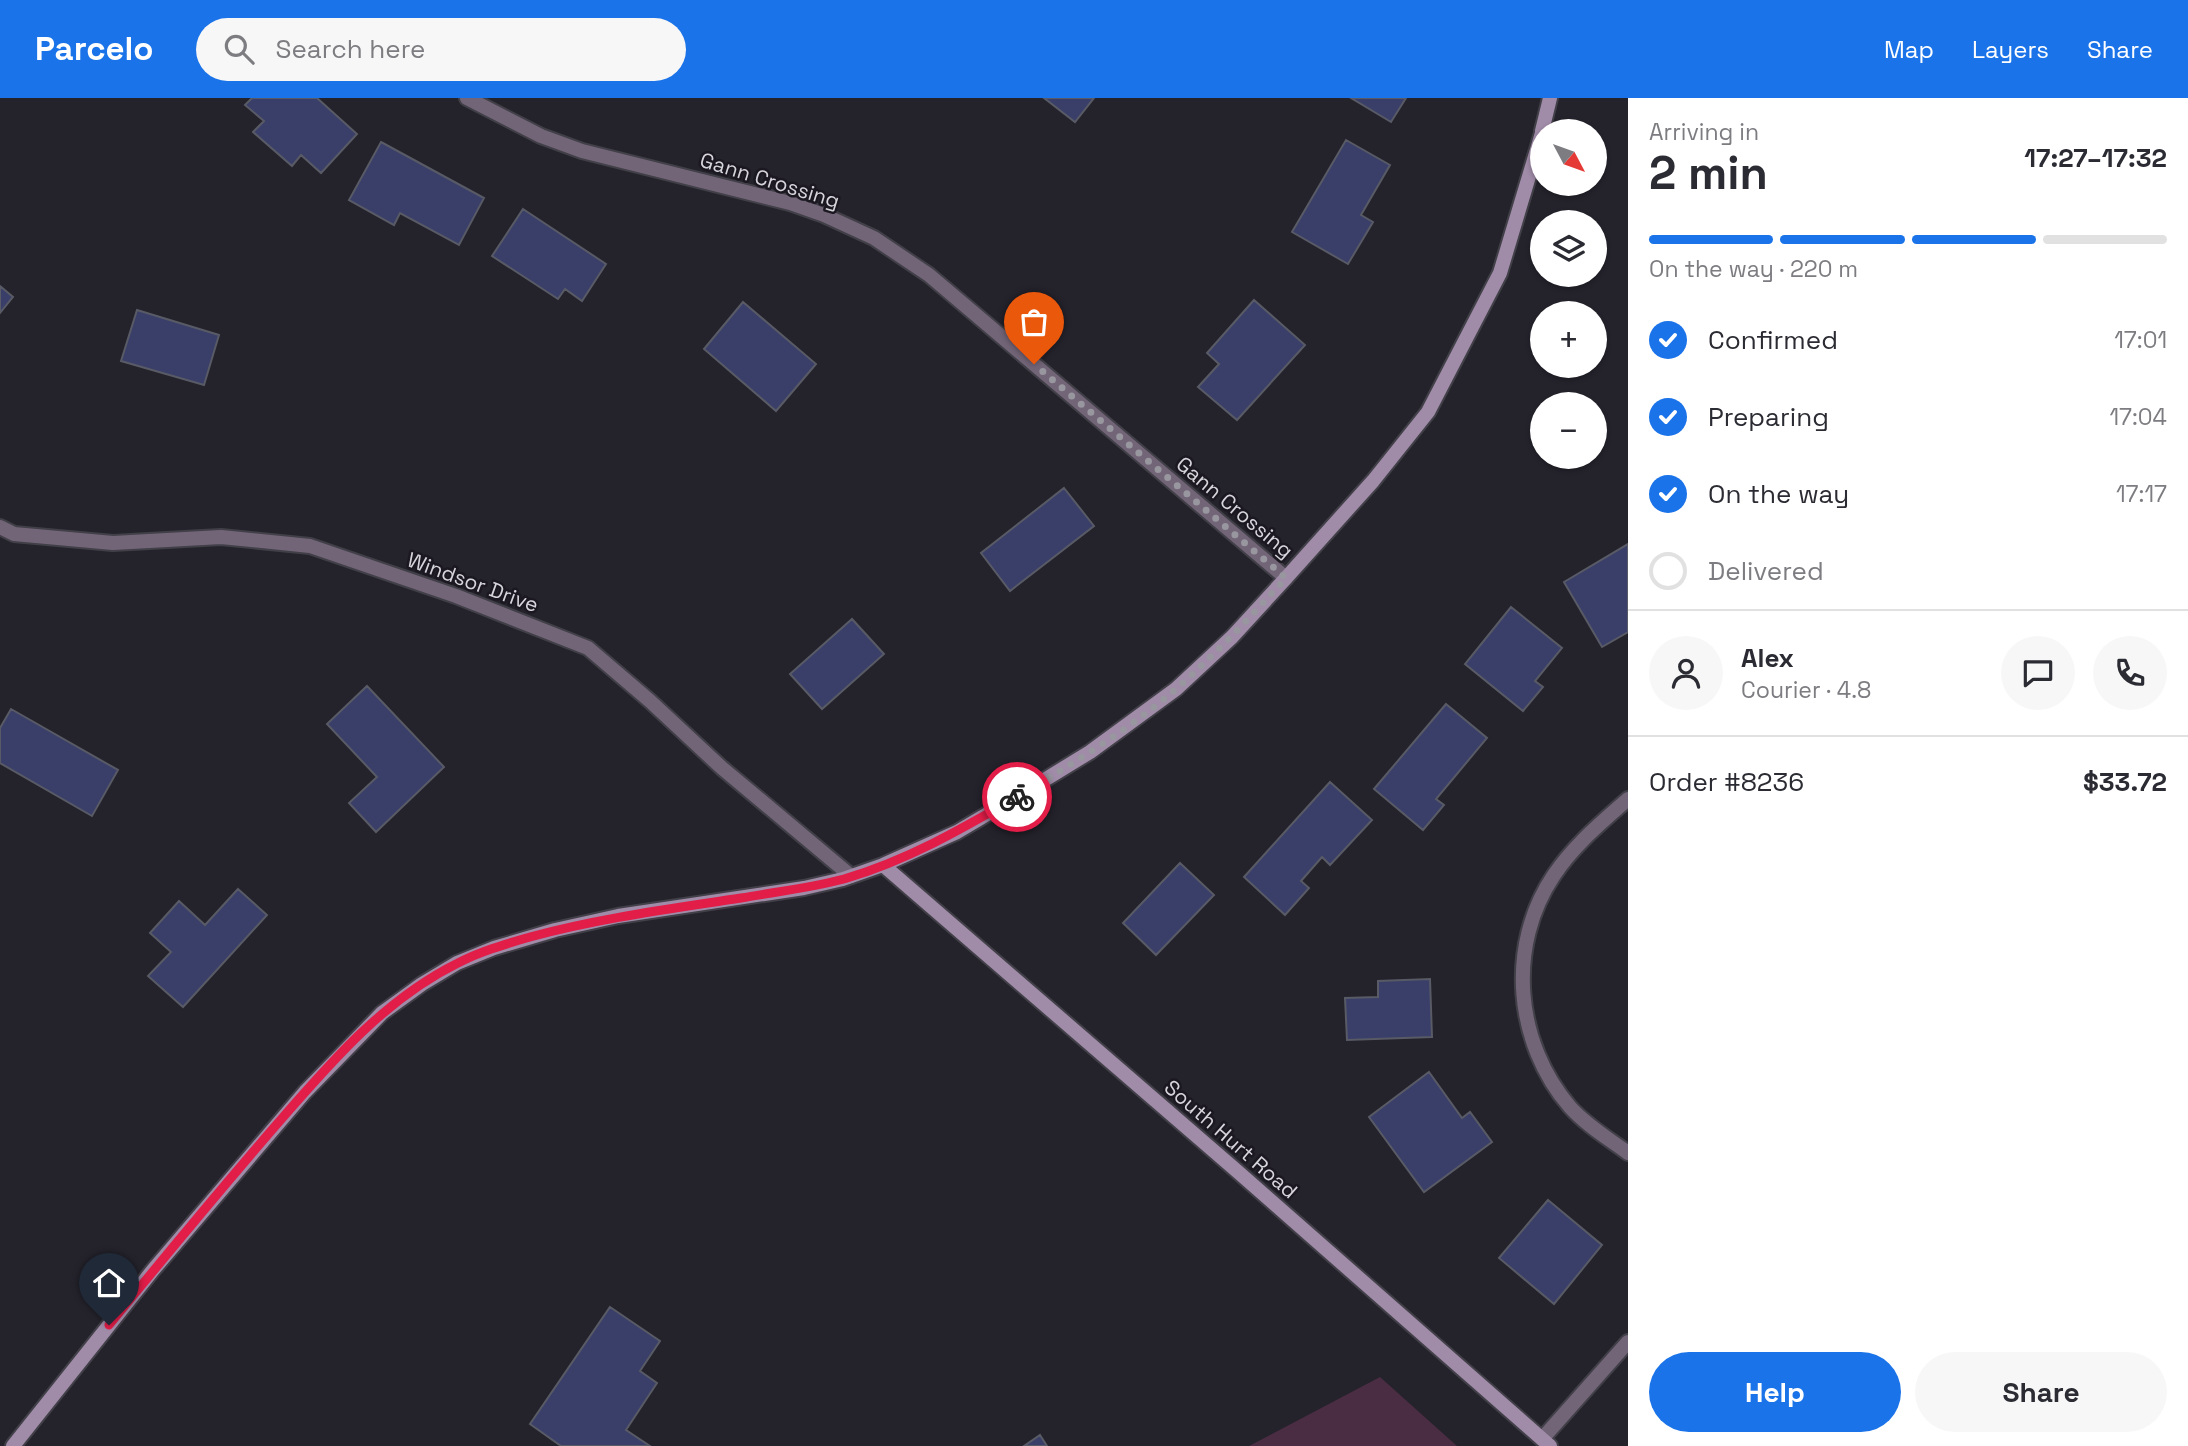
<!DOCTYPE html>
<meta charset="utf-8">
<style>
:root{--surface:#fff;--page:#f7f7f7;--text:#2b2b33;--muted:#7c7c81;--line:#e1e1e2;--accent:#1a73e8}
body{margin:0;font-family:"Space Grotesk",sans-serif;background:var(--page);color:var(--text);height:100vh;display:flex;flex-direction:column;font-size:26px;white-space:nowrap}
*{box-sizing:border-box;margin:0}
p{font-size:23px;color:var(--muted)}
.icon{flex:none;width:38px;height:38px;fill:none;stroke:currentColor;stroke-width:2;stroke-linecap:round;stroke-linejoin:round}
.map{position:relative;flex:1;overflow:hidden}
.sheet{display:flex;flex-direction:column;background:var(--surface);width:560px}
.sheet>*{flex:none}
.needle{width:46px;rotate:131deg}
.fabs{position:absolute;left:1530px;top:21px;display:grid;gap:14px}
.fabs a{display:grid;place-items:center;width:77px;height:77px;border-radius:50%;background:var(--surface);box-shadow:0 2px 5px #0004;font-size:35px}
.pin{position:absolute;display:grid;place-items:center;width:60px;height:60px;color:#fff;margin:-72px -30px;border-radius:50% 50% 50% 0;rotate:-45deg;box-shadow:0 0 7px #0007}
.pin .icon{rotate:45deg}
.courier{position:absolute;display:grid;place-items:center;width:70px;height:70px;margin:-35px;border:5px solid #e11d48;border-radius:50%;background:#fff;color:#222;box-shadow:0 2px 9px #0007}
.overview em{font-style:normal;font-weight:700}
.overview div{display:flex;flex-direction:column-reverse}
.overview{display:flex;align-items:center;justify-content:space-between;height:119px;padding:0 21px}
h1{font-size:46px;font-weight:700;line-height:52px}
.bar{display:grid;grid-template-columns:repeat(4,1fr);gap:10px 7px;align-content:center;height:84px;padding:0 21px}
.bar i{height:9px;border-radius:5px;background:var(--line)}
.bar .on{background:var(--accent)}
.bar p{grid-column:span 4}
.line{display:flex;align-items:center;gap:18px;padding:0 21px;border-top:2px solid var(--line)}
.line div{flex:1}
.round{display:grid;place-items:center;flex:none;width:74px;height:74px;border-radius:37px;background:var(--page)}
ol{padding:0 21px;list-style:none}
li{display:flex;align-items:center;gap:21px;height:77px}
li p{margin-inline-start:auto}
li .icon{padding:7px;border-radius:50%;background:var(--accent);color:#fff;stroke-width:4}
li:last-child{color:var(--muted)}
li i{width:38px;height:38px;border:4px solid var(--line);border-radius:50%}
.cta{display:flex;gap:14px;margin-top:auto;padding:14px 21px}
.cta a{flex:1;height:80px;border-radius:42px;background:var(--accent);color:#fff;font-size:28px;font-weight:700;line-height:80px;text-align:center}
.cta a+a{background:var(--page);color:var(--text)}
header{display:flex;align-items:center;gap:42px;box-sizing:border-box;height:98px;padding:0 35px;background:var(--accent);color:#fff}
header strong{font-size:33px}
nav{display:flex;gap:38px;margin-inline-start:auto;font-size:24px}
.search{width:490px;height:63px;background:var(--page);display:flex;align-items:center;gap:18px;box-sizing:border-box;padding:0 24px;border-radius:38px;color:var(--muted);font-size:26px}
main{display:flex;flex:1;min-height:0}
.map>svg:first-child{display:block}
.green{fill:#4a2d43}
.building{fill:#3a3f69;stroke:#585a65;stroke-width:2}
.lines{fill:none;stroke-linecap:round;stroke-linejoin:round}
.street-casing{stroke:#413f47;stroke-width:18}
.secondary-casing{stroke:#413f47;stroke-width:18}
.street{stroke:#736578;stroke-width:14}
.secondary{stroke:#a08ba8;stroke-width:14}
.done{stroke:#98969e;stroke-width:7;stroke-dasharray:0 12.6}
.route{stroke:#e11d48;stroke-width:9}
.labels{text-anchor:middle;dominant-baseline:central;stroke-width:5;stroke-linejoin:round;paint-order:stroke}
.street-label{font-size:21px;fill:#d7d5dc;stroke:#1b1821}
</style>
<header>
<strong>Parcelo</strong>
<div class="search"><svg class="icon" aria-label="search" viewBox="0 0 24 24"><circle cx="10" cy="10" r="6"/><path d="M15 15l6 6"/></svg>Search here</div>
<nav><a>Map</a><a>Layers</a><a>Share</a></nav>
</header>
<main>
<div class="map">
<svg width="1628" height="1348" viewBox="0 0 1628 1348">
<rect width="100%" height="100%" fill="#24222b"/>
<!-- green -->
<path class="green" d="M 1380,1279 L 1457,1348 L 1249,1348 Z"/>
<!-- building -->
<path class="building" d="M 252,0 L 317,0 L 357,36 L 321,75 L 301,57 L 292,68 L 253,34 L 264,23 L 245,7 Z
M 1044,0 L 1094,0 L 1075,24 Z
M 1351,0 L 1406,0 L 1391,24 Z
M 1346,42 L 1390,67 L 1361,117 L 1373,124 L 1348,166 L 1292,134 Z
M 381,44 L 484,100 L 459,147 L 400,115 L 394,127 L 349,102 Z
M 523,111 L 606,166 L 582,203 L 565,191 L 558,201 L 492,158 Z
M 0,188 L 13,199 L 0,215 Z
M 1254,202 L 1305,247 L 1237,322 L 1198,289 L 1219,266 L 1207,255 Z
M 743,204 L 816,266 L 776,313 L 704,251 Z
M 137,212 L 219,237 L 204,287 L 121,263 Z
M 1064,390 L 1094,428 L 1010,493 L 981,455 Z
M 1628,446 L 1628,534 L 1602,549 L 1564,484 Z
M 1511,509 L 1562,550 L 1535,583 L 1543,589 L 1523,613 L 1465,566 Z
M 852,521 L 884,556 L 822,611 L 790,576 Z
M 367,588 L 444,669 L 376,734 L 349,705 L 377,679 L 327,626 Z
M 1446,606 L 1487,640 L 1436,701 L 1444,707 L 1423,732 L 1374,691 Z
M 11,611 L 118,672 L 92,718 L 0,665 L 0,630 Z
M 1330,684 L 1372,722 L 1330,767 L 1322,759 L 1301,783 L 1309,790 L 1285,817 L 1244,779 Z
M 1180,765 L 1214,797 L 1156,857 L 1123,825 Z
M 238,791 L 267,817 L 183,909 L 148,878 L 171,854 L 150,835 L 179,803 L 205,827 Z
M 1430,881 L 1432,939 L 1347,942 L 1345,900 L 1378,899 L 1378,883 Z
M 1429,974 L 1462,1020 L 1470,1014 L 1492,1044 L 1424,1094 L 1369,1019 Z
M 1548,1102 L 1602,1147 L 1554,1206 L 1499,1160 Z
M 610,1209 L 660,1243 L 640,1273 L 657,1285 L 626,1332 L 650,1348 L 561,1348 L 530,1326 Z
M 1040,1337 L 1047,1348 L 1024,1348 Z"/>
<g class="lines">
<!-- street casing -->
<g class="street-casing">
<path id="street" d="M 467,0 L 541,38 L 582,53 L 790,105 L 824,117 L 874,140 L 929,177 L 1286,480
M 0,429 L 14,436 L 113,445 L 221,439 L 310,448 L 456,498 L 588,550 L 650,603 L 722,670 L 851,778
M 1628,701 C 1601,725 1574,747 1554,777 C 1506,848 1515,945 1570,1009 C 1586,1027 1609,1041 1628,1055
M 1542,1341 L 1628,1244"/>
</g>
<!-- secondary casing -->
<g class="secondary-casing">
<path id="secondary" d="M 1542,33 L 1550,0
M 883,767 L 1237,1073 L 1550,1348
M 13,1348 L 153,1172 L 305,994 L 382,915 L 422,886 L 457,865 L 494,850 L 555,832 L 618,818 L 804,790 L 843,781 L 883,767 L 957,734 L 1028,692 L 1090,654 L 1176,591 L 1232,539 L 1286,480 L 1373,383 L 1428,314 L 1500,175 L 1542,35"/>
</g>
<!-- street -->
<use href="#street" class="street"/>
<!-- secondary -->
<use href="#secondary" class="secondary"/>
</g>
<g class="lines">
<!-- done -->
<path class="done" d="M 1017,699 C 1072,666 1129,632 1177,590 C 1216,556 1251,518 1286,480 L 1034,266"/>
<!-- route -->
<path class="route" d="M 109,1227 C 162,1162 216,1097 271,1033 C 326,970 381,903 458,865 C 481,853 506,846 530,839 C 600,820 670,811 741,800 C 775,794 810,790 844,781 C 906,763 962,731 1017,699"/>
</g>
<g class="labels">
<!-- street labels -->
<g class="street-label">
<text transform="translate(770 82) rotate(17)">Gann Crossing</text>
<text transform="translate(1235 409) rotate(40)">Gann Crossing</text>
<text transform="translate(473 484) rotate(20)">Windsor Drive</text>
<text transform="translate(1231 1041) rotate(41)">South Hurt Road</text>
</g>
</g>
</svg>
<div class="fabs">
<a><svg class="needle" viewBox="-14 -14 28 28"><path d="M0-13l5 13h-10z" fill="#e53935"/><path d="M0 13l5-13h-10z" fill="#7c7c81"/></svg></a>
<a><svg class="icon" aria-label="layers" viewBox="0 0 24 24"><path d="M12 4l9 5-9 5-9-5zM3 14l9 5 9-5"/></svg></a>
<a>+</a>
<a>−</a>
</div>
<div class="pin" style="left:1034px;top:266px;background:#ea580c"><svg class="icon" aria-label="bag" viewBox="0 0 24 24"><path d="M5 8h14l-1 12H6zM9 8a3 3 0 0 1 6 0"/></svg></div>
<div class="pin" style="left:109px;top:1227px;background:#1f2937"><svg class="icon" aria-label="home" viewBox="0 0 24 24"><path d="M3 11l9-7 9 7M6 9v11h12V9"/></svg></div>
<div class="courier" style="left:1017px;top:699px"><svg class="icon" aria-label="bike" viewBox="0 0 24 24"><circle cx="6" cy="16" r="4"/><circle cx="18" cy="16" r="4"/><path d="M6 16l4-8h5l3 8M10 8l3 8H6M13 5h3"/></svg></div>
</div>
<section class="sheet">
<div class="overview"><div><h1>2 min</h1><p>Arriving in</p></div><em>17:27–17:32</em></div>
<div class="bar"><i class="on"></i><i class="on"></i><i class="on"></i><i></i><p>On the way · 220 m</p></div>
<ol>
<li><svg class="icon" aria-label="check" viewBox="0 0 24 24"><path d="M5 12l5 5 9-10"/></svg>Confirmed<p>17:01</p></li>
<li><svg class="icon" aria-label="check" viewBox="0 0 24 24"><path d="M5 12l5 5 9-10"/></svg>Preparing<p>17:04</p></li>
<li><svg class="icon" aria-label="check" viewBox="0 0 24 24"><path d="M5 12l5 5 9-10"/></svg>On the way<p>17:17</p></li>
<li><i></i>Delivered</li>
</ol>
<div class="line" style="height:126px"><a class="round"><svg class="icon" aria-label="person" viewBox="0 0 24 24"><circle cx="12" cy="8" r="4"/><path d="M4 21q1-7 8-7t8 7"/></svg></a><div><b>Alex</b><p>Courier · 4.8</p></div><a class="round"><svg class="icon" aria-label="chat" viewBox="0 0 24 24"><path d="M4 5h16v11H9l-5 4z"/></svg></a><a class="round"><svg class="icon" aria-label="phone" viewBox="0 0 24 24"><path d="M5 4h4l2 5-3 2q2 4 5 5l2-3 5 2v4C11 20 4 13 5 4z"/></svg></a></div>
<div class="line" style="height:91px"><div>Order #8236</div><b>$33.72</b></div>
<div class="cta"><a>Help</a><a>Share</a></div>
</section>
</main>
